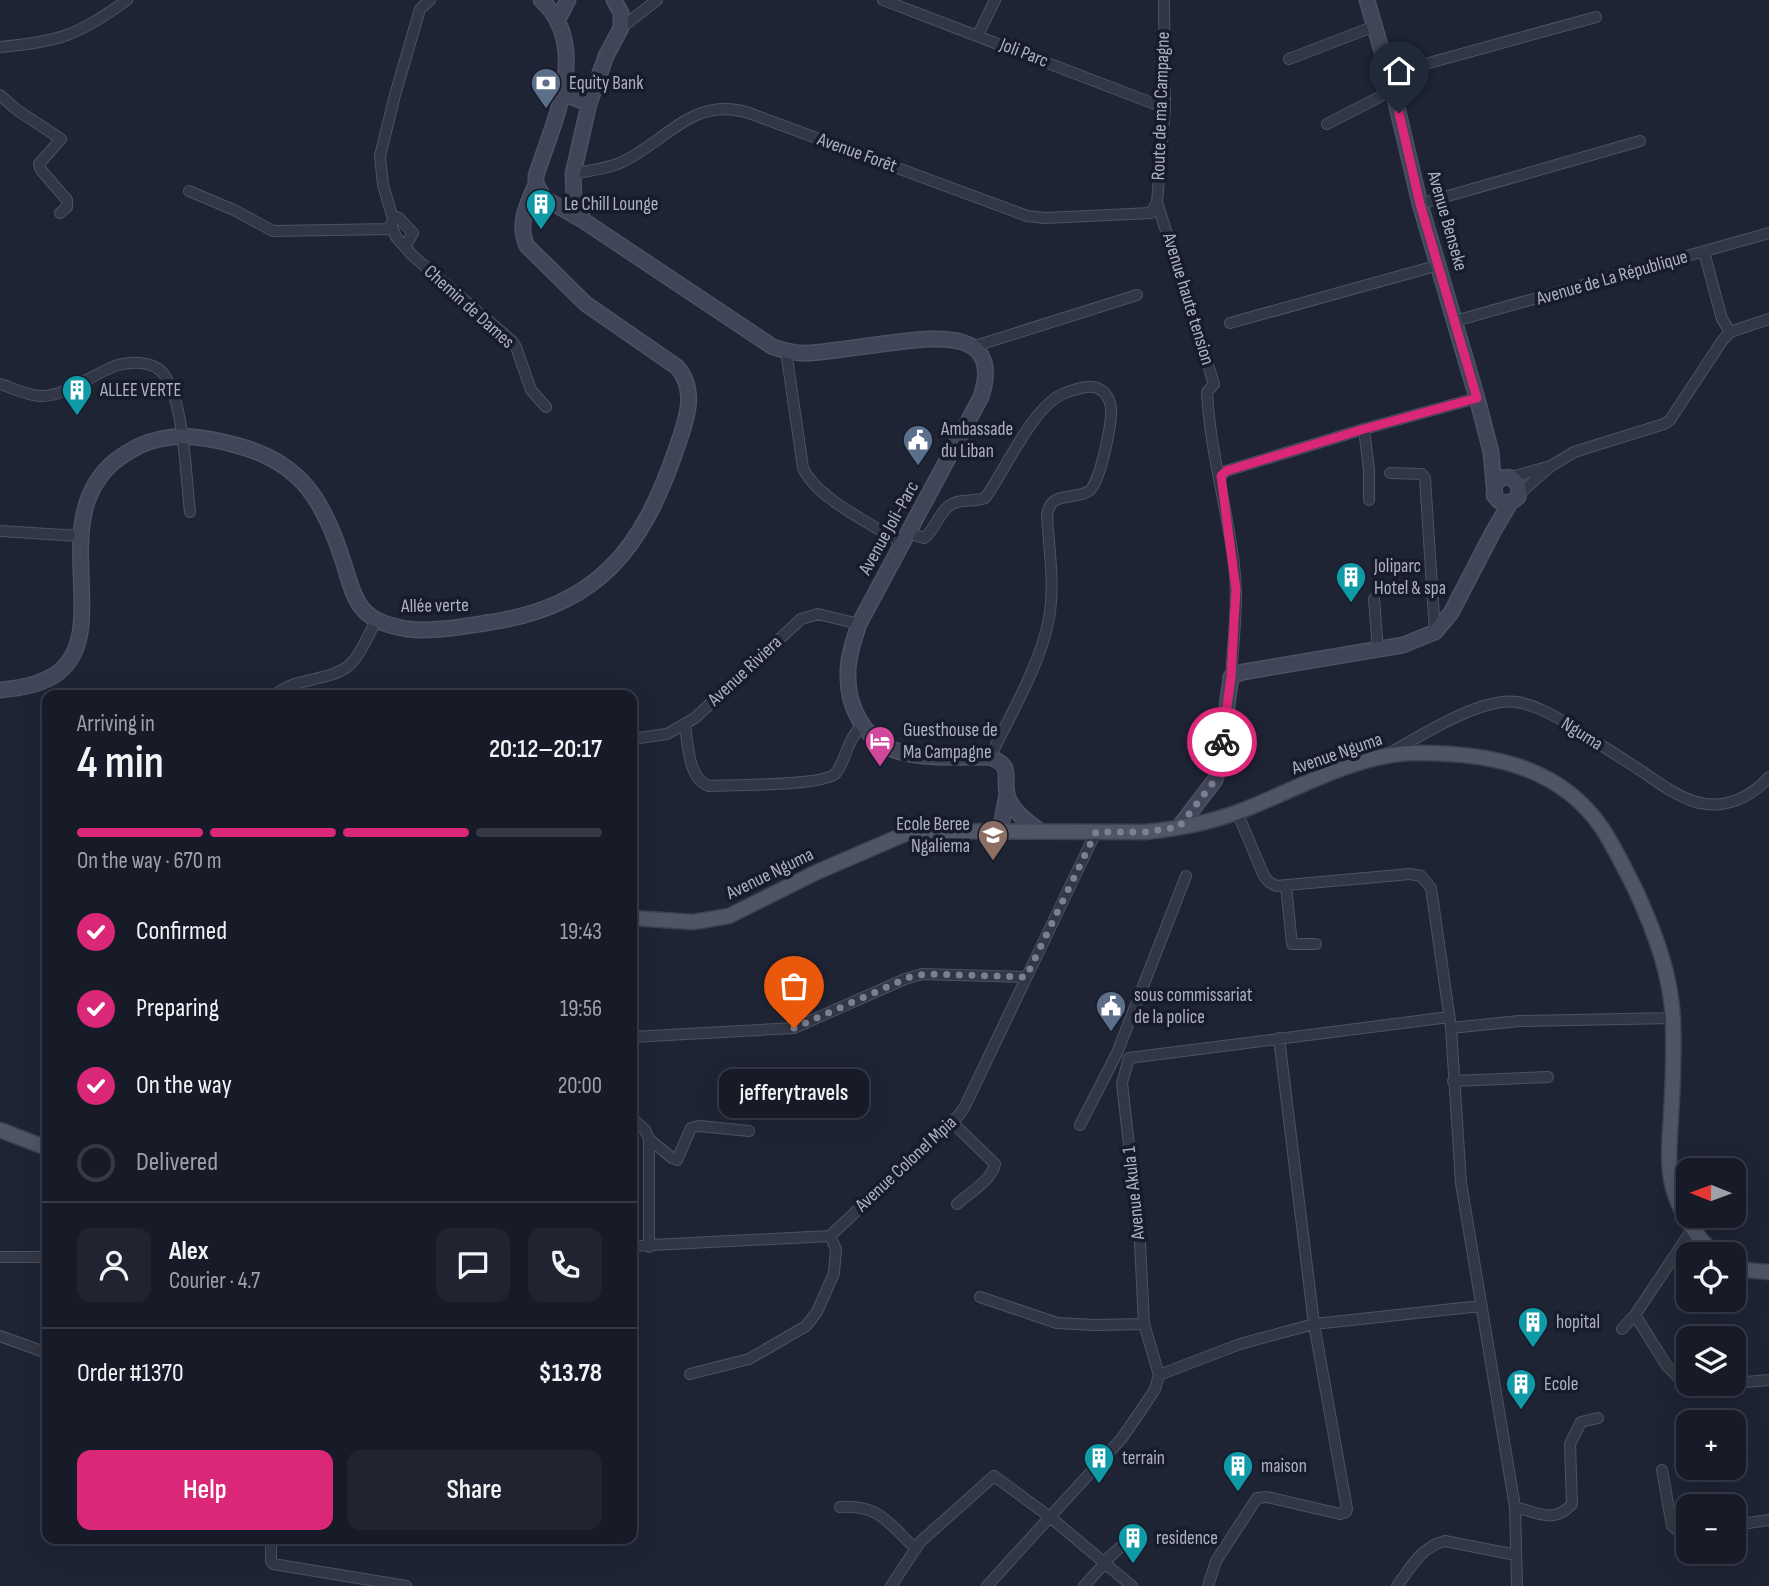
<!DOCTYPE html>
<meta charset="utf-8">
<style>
:root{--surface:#171b28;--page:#202430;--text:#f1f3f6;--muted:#9ea1a8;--line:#363945;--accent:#db2777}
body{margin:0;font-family:"Sofia Sans Condensed",sans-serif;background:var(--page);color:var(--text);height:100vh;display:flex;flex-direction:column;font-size:26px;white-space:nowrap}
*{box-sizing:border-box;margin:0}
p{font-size:23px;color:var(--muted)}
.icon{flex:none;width:38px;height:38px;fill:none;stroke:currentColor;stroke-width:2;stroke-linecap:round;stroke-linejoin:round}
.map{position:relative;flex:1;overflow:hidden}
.drawer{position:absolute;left:42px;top:690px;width:595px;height:854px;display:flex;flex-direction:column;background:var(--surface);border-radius:14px;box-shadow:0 7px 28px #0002,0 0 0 2px var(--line)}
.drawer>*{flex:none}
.needle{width:46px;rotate:271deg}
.buttons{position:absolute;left:1676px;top:1158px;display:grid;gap:14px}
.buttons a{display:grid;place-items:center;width:70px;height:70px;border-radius:14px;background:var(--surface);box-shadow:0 7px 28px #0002,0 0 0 2px var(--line);font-size:35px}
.pin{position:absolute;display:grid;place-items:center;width:60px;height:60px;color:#fff;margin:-72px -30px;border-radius:50% 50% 50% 0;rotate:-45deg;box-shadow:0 0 7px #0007}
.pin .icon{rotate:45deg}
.courier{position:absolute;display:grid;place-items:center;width:70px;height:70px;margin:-35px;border:5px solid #db2777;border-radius:50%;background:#fff;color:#222;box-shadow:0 2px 9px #0007}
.bubble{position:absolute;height:49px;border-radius:14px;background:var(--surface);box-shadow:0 7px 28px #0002,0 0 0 2px var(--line);font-size:23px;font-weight:600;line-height:49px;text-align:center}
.headline em{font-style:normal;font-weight:600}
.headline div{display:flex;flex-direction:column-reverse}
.headline{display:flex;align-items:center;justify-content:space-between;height:119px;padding:0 35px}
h1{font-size:46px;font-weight:600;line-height:52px}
.bar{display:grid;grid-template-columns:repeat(4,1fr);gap:10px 7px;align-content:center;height:84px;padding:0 35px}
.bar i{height:9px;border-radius:5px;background:var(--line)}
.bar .selected{background:var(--accent)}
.bar p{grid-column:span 4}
.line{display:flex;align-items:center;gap:18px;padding:0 35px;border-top:2px solid var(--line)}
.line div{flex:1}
.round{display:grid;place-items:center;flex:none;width:74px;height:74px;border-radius:14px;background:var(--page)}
ol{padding:0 35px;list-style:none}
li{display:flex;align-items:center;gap:21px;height:77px}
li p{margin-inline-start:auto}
li .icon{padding:7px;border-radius:50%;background:var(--accent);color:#fff;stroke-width:4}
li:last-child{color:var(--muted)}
li i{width:38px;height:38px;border:4px solid var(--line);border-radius:50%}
.cta{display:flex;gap:14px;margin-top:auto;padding:14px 35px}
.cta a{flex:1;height:80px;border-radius:14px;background:var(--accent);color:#fff;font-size:28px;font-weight:600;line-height:80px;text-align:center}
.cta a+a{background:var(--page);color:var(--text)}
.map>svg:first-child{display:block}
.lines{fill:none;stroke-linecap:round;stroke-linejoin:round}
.street-casing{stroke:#4d5161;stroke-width:12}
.secondary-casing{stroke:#4d5161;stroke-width:17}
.primary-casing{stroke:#3c404f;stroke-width:17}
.street{stroke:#323745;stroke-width:10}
.secondary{stroke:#404558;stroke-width:14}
.primary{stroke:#505566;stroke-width:14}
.done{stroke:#7b7f91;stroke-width:7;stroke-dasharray:0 12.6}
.route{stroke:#db2777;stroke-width:9}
.labels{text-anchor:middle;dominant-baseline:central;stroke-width:7;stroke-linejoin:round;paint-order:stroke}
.street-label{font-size:19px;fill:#acb0c3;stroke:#181c2a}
.poi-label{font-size:19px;fill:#acb0c3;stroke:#181c2a;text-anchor:start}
</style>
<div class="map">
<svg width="1769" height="1586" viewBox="0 0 1769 1586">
<rect width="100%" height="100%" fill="#1f2435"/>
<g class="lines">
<!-- street casing -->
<g class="street-casing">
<path id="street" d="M 883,0 L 1165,108
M 621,28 L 657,0
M 978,35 L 995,0
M 0,47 C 59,42 79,35 127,0
M 1289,59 L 1375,26
M 1389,74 L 1596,17
M 0,95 L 17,110 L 61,139 L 39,164 L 41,170 L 67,200 L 67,207 L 60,213
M 1327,124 L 1393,90
M 573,174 C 590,170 610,169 626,160 C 669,138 695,96 749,113 L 1027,216 L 1045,218 L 1151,213 L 1157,202 L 1165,108 L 1164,0
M 189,191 L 234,210 L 273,231 L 391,229
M 1157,202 L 1214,384 L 1207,392 C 1210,454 1229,512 1235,574 C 1238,607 1233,643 1231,677
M 1420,204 L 1640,141
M 396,217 L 399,218 L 413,233 L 405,247 L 396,237 L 391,224 Z
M 393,219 L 383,185 L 380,156 L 395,95 L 420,9 L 430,0
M 405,247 L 413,256 L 512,341 L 516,347 L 531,390 L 546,407
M 1704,252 L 1722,319 L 1730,332
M 1455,321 L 1769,233
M 1230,323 L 1439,265
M 972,347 L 1137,295
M 786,351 L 803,468 C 817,499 874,525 903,544
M 0,384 C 13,388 27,396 41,396 C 67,396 91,375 115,366 C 129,361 150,361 161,371 C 184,393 186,480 190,512
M 1364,429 L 1369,470 L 1369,500
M 1390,473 L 1422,474 L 1425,478 L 1435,632
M 1221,476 L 1226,471 L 1364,429 L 1477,398
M 1512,477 L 1547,467
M 1519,494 L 1551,466 L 1574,452 L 1664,424 L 1670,420 L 1722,341 L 1730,332 L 1769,319
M 0,531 L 80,536
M 909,533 L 924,538 C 935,530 940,510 952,504 C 960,499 974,502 985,498 C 1006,469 1033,405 1065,393 C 1076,389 1091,383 1101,390 C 1107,394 1111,402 1111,409 C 1112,423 1100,484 1089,491 C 1073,501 1051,490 1047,515 C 1049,549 1055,585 1049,618 C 1041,664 1010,715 990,757
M 1374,599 L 1378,650
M 275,695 C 295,677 326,682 347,667 C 360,657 368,635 376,621
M 685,725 C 688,744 688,779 709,786 C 730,785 826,786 836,773 C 847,758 847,739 862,726
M 632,739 L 667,734 L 695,718 L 801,619 L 818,614 L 859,624
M 1390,753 C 1422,735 1481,697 1517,702 C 1539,706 1557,717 1575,729 C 1598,743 1620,757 1643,772 C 1659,783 1675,795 1693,801 C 1722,811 1751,798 1769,777
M 1237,812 L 1264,876 L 1269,882 L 1276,886 L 1410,874 L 1421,876 L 1431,888 L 1451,1028 L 1461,1183 L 1515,1507 L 1517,1586
M 1286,886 L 1292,944 L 1316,944
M 1451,1028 L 1519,1021 L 1673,1018
M 632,1037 L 794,1028 L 905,979 L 922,974 L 1026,977
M 1453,1081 L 1548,1077
M 632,1118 L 645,1130 L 649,1139 L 649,1247
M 952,1122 L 995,1164 C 992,1180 969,1193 957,1204
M 1080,1125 L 1117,1053 L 1186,876
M 649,1139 L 672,1158 L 677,1160 L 691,1128 L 699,1126 L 749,1131
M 632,1246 L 830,1236 L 959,1115 L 965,1106 L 1096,832
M 0,1257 L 47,1257
M 980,1297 L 1057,1323 L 1095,1325 L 1144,1324
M 1635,1315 L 1667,1366 L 1685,1384 L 1693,1384
M 1622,1329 L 1635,1315 L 1693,1228
M 0,1336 L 47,1353
M 690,1374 L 749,1359 L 806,1326 L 817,1312 L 834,1273 L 836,1249 L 830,1236
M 1159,1375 L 1240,1344 L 1314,1324 L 1481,1306
M 1734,1383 L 1769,1380
M 1662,1470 L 1672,1526 L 1678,1531 L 1689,1530
M 840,1507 C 881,1505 888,1523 916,1549
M 1515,1507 C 1539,1513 1554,1524 1572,1504 L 1570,1444 L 1581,1422 L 1598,1418
M 1734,1525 L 1769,1520
M 271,1538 L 271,1561 L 273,1564 L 406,1586
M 1103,1563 L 1128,1540
M 891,1586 L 920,1542 L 994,1476 L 1050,1517 L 1132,1586
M 987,1586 L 1122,1438 L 1146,1403 L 1155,1389 L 1159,1375 L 1144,1324 L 1140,1243 L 1122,1083 L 1129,1058 L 1449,1017
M 1084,1586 L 1104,1564
M 1208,1586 L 1216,1561 L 1257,1498 L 1267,1497 L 1340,1514 L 1346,1512 L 1347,1509 L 1314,1324 L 1279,1038
M 1397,1586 C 1411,1567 1421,1547 1445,1541 L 1516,1555"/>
</g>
<!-- secondary casing -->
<g class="secondary-casing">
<path id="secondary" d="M 541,0 C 592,46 553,122 536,176 L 536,184 L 544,198 L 584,221 L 773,347 C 785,351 797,354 810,353 C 836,351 863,346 890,343 C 932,338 1004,326 981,397 L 859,624 C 855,636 851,648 849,660 C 843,703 863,746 909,754 C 935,759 963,757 990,757 C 1014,767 1003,775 1007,794 C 1011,810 1027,822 1040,831
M 1367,0 L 1393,90 L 1420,204 L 1477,398 L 1491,452 L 1494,486
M 558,19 L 568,0
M 562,93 L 589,104
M 584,221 L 574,197 L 573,174 L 589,104 L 606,56 L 621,28 L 621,13 L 614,0
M 0,690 C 21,688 41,685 59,672 C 113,628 45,519 115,461 C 128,451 144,442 160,439 C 186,433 214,439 239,446 C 302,463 324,502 343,561 C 348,576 352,596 362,608 C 373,622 391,626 407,629 C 432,632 461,627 486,623 C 598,607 642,550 677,447 C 686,420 698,391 677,367 L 586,304 L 527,246 C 517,224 527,205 536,184
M 1179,827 L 1215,780 L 1218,771 L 1231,677 L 1243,672 L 1403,645 L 1435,632 L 1451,613 L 1493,532 L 1510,503 L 1518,497 C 1522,481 1509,471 1495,482 L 1494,495 L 1499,501 L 1510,503
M 1000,831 L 1007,794"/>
</g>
<!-- primary casing -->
<g class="primary-casing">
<path id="primary" d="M 632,918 L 693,922 L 729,916 L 817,872 L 912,831 L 1145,832 C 1176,829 1208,823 1238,812 C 1292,792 1355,754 1413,753 C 1485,752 1558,764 1602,828 C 1615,848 1626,871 1637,893 C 1655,933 1671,975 1673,1020 C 1674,1052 1673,1084 1671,1115 C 1670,1138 1667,1162 1672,1184 C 1678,1210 1696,1238 1717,1255
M 0,1130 L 47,1148
M 1734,1267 L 1744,1270 L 1769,1272"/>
</g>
<!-- street -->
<use href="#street" class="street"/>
<!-- secondary -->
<use href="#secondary" class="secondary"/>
<!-- primary -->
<use href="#primary" class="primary"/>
</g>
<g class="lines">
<!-- done -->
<path class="done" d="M 794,1028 L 912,976 L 928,974 L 1026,977 L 1096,832 L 1145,832 L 1179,827 L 1215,780 L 1222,742"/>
<!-- route -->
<path class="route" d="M 1222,742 L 1231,677 L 1236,589 L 1221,476 L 1226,471 L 1364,429 L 1477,398 L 1420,204 L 1399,113"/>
</g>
<!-- icons -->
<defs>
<g id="bank-pin" transform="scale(1.575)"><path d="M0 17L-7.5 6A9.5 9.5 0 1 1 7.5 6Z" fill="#5c6f8a" stroke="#181c2a"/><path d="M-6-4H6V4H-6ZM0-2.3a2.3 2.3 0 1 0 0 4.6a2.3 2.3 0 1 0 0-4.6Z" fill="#fff"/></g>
<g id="building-pin" transform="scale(1.575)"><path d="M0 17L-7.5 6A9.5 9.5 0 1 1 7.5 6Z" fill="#0f9aa8" stroke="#181c2a"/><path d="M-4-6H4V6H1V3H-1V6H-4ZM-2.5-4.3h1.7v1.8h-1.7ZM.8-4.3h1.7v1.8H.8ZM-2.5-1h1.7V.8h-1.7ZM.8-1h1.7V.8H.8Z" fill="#fff"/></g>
<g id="civic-pin" transform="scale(1.575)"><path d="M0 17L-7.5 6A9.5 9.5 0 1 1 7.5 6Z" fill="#5c6f8a" stroke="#181c2a"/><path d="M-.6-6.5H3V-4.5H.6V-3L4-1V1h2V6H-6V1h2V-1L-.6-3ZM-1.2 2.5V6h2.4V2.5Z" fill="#fff"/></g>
<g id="hotel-pin" transform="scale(1.575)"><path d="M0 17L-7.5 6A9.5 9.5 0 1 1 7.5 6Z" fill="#d1479c" stroke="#181c2a"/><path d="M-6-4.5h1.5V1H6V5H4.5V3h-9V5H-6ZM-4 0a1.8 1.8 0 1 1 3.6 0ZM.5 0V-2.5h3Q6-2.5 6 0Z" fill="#fff"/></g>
<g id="school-pin" transform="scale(1.575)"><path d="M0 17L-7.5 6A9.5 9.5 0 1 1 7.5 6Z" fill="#8d6e63" stroke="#181c2a"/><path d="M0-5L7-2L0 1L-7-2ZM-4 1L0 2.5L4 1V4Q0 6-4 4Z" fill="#fff"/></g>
</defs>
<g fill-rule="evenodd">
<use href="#bank-pin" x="546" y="83"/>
<use href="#building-pin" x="541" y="204"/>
<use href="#building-pin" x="77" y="390"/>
<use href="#civic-pin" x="918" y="440"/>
<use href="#building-pin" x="1351" y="577"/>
<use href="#hotel-pin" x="880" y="741"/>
<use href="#school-pin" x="993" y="835"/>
<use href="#civic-pin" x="1111" y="1006"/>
<use href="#building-pin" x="1533" y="1322"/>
<use href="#building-pin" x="1521" y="1384"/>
<use href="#building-pin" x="1099" y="1458"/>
<use href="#building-pin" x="1238" y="1466"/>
<use href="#building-pin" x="1133" y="1538"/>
</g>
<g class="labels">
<!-- street labels -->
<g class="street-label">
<text transform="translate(1024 53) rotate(21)">Joli Parc</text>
<text transform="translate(1161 106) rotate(-88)">Route de ma Campagne</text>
<text transform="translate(857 153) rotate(20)">Avenue Forêt</text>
<text transform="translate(1447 221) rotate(74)">Avenue Benseke</text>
<text transform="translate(1612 278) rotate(-16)">Avenue de La République</text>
<text transform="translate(1188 299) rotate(73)">Avenue haute tension</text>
<text transform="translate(469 307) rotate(42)">Chemin de Dames</text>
<text transform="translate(889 528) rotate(-61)">Avenue Joli-Parc</text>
<text transform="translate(435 606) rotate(-1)">Allée verte</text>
<text transform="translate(745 671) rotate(-43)">Avenue Riviera</text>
<text transform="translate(1582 734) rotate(32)">Nguma</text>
<text transform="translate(1337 754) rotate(-19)">Avenue Nguma</text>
<text transform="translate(770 874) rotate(-26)">Avenue Nguma</text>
<text transform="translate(906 1164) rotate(-43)">Avenue Colonel Mpia</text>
<text transform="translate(1134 1193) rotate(-96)">Avenue Akula 1</text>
</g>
<!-- poi labels -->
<g class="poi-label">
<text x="569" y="83">Equity Bank</text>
<text x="564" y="204">Le Chill Lounge</text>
<text x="100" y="390">ALLEE VERTE</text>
<text x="941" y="429">Ambassade<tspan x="941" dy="22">du Liban</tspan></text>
<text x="1374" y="566">Joliparc<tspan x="1374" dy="22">Hotel &amp; spa</tspan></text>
<text x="903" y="730">Guesthouse de<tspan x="903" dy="22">Ma Campagne</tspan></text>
<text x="970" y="824" text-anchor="end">Ecole Beree<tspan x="970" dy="22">Ngaliema</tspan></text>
<text x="1134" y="995">sous commissariat<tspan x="1134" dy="22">de la police</tspan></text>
<text x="1556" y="1322">hopital</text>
<text x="1544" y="1384">Ecole</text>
<text x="1122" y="1458">terrain</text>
<text x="1261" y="1466">maison</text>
<text x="1156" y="1538">residence</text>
</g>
</g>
</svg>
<div class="buttons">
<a><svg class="needle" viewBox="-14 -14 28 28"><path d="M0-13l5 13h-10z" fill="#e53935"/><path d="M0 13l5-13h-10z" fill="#9ea1a8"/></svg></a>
<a><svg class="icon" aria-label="locate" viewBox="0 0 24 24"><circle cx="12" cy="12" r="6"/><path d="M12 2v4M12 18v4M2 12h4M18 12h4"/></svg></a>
<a><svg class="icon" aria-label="layers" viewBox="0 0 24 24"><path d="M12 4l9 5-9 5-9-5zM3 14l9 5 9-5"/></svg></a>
<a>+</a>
<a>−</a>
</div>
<div class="pin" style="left:794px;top:1028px;background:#ea580c"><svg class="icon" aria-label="bag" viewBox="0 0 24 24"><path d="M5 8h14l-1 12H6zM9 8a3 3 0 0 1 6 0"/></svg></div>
<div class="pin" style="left:1399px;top:113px;background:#1f2937"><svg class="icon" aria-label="home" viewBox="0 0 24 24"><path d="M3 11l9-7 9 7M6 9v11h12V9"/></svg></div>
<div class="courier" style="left:1222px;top:742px"><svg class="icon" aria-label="bike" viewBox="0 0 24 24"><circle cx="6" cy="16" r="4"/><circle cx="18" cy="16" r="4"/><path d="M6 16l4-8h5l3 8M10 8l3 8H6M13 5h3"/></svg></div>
<div class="bubble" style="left:719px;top:1069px;width:150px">jefferytravels</div>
<section class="drawer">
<div class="headline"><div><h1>4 min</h1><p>Arriving in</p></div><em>20:12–20:17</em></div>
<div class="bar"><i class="selected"></i><i class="selected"></i><i class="selected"></i><i></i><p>On the way · 670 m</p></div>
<ol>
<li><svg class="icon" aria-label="check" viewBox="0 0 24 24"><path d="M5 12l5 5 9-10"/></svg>Confirmed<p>19:43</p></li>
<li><svg class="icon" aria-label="check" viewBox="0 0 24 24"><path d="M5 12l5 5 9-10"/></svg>Preparing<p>19:56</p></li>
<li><svg class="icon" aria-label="check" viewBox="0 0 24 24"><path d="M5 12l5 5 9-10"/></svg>On the way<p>20:00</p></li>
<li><i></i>Delivered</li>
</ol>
<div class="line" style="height:126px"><a class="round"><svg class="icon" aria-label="person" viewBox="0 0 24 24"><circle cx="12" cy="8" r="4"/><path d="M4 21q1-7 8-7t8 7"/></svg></a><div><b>Alex</b><p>Courier · 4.7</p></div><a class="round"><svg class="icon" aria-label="chat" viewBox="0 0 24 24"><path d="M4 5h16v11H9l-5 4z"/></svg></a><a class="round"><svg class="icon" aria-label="phone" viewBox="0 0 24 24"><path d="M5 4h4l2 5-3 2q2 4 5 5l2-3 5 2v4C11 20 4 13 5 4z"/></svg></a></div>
<div class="line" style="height:91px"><div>Order #1370</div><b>$13.78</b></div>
<div class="cta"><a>Help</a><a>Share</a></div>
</section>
</div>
